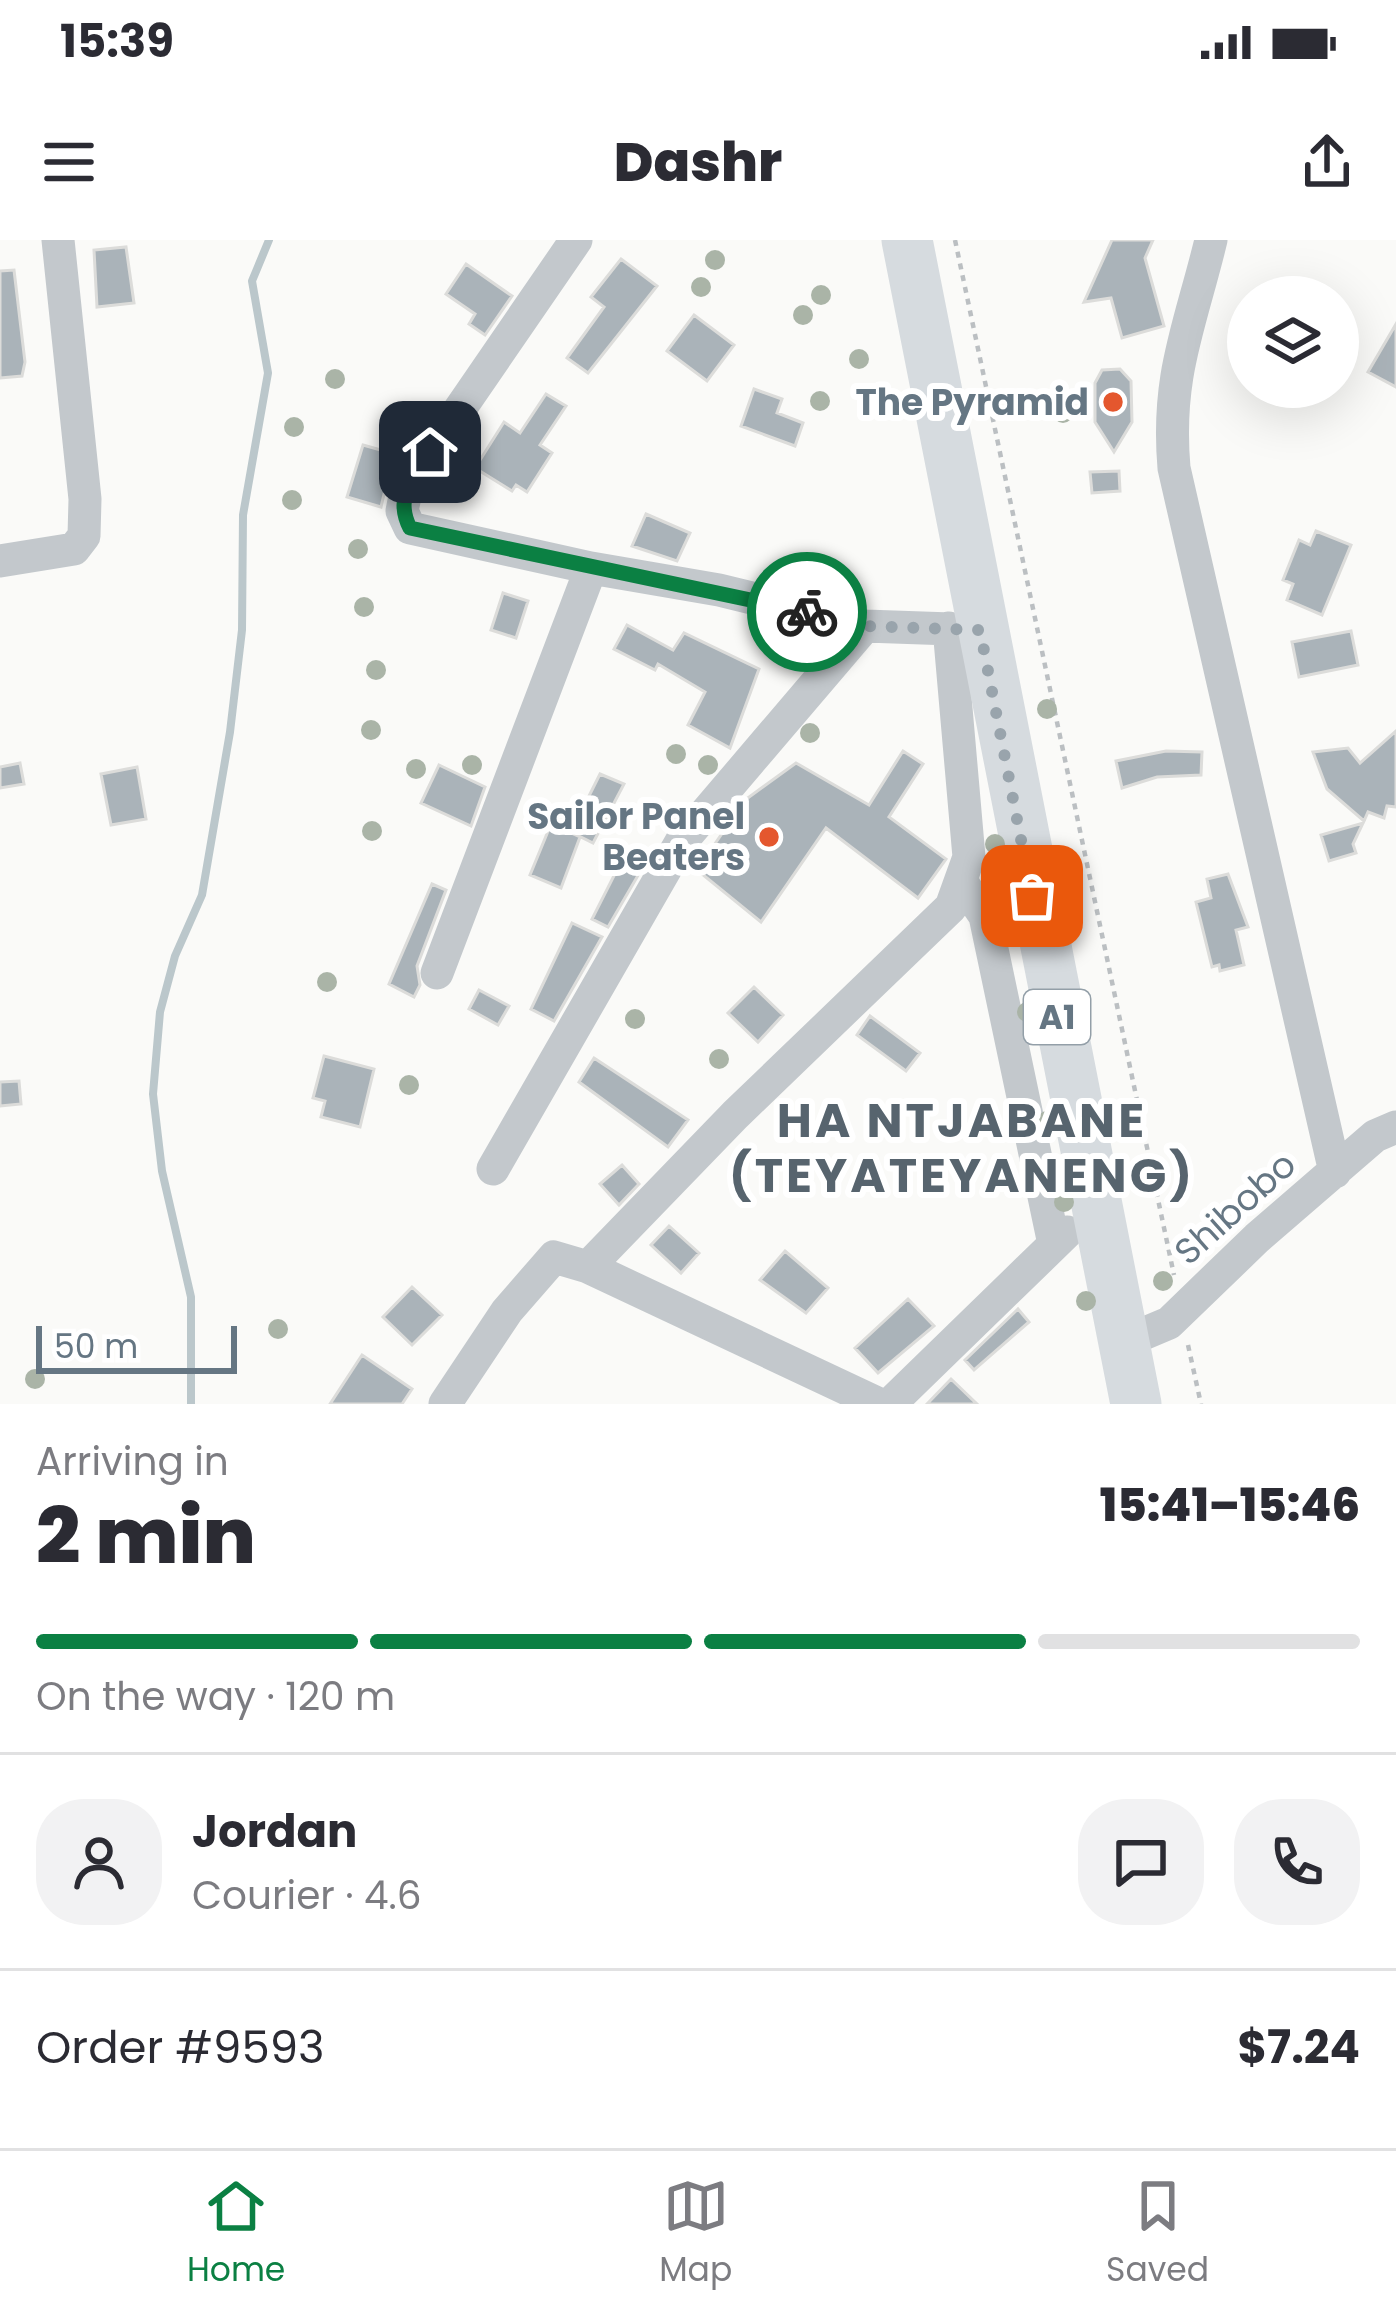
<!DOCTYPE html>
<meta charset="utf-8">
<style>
:root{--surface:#fff;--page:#f2f2f3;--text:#2b2b33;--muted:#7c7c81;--line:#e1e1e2;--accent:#0b8043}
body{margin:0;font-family:Poppins,sans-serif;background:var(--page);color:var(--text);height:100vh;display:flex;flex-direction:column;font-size:45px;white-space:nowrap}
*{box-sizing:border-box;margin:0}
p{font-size:39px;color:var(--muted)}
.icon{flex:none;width:66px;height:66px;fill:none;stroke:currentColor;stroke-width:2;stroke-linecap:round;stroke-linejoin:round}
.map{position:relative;height:1164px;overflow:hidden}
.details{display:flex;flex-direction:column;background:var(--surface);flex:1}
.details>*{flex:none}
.controls{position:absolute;left:1227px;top:36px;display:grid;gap:24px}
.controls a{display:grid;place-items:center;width:132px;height:132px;border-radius:50%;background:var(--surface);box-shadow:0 12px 48px #0002;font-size:60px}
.scale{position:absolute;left:36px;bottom:30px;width:201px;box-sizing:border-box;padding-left:12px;border:6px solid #657683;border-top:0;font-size:33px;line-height:42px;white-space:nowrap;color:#657683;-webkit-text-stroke:9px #fff;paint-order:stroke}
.pin{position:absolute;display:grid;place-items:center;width:102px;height:102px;color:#fff;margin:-51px;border-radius:24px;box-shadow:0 6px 18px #0006}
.courier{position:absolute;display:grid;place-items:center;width:120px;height:120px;margin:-60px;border:9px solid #0b8043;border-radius:50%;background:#fff;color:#222;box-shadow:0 3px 15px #0007}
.overview em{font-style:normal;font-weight:800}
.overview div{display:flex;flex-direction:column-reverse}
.overview{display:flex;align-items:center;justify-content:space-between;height:204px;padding:0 36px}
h1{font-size:78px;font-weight:800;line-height:90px}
.bar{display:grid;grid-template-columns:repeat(4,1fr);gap:18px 12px;align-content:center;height:144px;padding:0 36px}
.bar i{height:15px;border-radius:9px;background:var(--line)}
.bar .current{background:var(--accent)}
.bar p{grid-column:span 4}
.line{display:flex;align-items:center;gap:30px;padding:0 36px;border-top:3px solid var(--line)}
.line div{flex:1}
.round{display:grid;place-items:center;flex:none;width:126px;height:126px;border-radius:48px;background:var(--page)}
.status{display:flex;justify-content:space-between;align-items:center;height:84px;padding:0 60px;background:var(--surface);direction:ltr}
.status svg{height:33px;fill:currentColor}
header{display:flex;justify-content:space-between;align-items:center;height:156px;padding:0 36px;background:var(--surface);font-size:54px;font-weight:800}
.tab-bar{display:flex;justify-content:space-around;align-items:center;height:168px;border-top:3px solid var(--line);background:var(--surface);font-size:33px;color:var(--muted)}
.tab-bar a{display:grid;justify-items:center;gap:6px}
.tab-bar .current{color:var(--accent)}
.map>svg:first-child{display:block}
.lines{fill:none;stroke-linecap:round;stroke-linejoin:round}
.stream{stroke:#bbc7cb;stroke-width:8}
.building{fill:#aab3b9;stroke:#dcdcda;stroke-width:3}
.path{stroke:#bbbfc2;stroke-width:4.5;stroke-dasharray:6 6;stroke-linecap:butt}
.street{stroke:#c3c8cc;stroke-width:33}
.primary{stroke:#d6dbdf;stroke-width:51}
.tree{fill:#aab4a7}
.done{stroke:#99a4ac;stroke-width:12;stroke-dasharray:0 21.6}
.route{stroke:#0b8043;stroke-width:15}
.poi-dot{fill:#e4572e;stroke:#fff;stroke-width:4.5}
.labels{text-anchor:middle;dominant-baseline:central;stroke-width:12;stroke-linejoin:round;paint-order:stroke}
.shield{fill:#fff;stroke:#939fa8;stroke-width:3}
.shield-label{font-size:33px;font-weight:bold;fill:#657683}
.poi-label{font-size:36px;font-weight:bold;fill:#657683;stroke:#fff;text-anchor:end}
.street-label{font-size:36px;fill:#657683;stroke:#fff}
.district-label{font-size:48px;font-weight:bold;letter-spacing:3px;fill:#57646e;stroke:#fff}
</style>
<div class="status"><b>15:39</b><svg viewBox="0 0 49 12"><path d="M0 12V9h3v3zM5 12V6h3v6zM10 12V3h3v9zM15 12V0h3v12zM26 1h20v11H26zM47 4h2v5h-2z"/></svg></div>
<header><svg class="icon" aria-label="menu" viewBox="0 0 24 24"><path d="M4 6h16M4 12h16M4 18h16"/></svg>Dashr<svg class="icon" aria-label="share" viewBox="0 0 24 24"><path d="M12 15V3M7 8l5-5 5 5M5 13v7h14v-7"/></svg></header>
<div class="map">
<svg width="1396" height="1164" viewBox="0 0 1396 1164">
<rect width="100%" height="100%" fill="#fafaf8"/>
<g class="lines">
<!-- stream -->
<path class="stream" d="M 191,1164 L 191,1057 L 162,931 L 153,854 L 160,772 L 175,716 L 202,655 L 230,492 L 242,390 L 243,275 L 268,133 L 252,41 L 269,0"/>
</g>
<!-- building -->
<path class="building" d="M 1112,0 L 1153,0 L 1145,18 L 1164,86 L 1122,98 L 1111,58 L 1084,62 Z
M 126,7 L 134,63 L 97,67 L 94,10 Z
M 621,19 L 657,46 L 588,133 L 567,118 L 604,67 L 591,57 Z
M 466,24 L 512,56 L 485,95 L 469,84 L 475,74 L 446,54 Z
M 14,30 L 25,122 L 22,136 L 0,138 L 0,31 Z
M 694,75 L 734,105 L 707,141 L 667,111 Z
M 1396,84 L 1396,147 L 1368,132 Z
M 1120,129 L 1131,141 L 1132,182 L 1114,212 L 1095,182 L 1095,143 L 1102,130 Z
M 754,149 L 782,159 L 777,173 L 803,183 L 795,206 L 741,186 Z
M 546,154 L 566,166 L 540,205 L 552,213 L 527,252 L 516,245 L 512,251 L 475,228 L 504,182 L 520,193 Z
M 363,205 L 402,216 L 387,241 L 381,267 L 347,257 Z
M 1119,231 L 1120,251 L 1092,253 L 1090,232 Z
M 646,274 L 690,293 L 677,321 L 632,306 Z
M 1316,291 L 1351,305 L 1322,375 L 1287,360 L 1293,344 L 1283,340 L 1299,300 L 1310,305 Z
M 503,353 L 528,361 L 516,398 L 491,390 Z
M 627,385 L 673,410 L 684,393 L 759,429 L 730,508 L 688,485 L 705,452 L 658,424 L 655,430 L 614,409 Z
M 1351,391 L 1358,425 L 1299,437 L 1292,402 Z
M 1396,491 L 1396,567 L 1387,566 L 1384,578 L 1368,572 L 1364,581 L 1327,549 L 1313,512 L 1348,508 L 1360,523 Z
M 903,511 L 923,524 L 889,577 L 946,619 L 918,658 L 826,588 L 761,682 L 697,630 L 745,560 L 796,523 L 869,565 Z
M 1166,511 L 1202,512 L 1201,535 L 1157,537 L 1122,548 L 1116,521 Z
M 20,523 L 24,544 L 0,548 L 0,527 Z
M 439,525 L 485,547 L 471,586 L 421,563 Z
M 137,527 L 146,579 L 111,585 L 101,534 Z
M 600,534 L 624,544 L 593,603 L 571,592 Z
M 1363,583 L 1353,604 L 1356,613 L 1329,621 L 1321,595 Z
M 551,584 L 580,597 L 561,648 L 530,635 Z
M 627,610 L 647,620 L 608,687 L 592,679 Z
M 1228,634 L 1248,687 L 1236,690 L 1244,725 L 1220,731 L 1219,725 L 1212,727 L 1196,662 L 1211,658 L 1207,639 Z
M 432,644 L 446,650 L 417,726 L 420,745 L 414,757 L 389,744 Z
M 572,683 L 602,697 L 554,781 L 531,769 Z
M 754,747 L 783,775 L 758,802 L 728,773 Z
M 479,750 L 509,766 L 498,785 L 469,769 Z
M 870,776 L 920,813 L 906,831 L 857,795 Z
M 324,816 L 374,829 L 360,887 L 321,877 L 325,861 L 313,858 Z
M 594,818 L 688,880 L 668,907 L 579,842 Z
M 19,841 L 21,864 L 0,866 L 0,842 Z
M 622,925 L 639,944 L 619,965 L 600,944 Z
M 669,986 L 699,1013 L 681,1033 L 651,1005 Z
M 785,1011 L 828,1048 L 806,1073 L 760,1040 Z
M 412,1047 L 442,1075 L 412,1105 L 383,1077 Z
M 908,1059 L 934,1086 L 878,1133 L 855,1108 Z
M 1018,1069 L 1029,1082 L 974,1130 L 965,1120 Z
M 362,1115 L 412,1149 L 402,1164 L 330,1164 Z
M 951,1139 L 977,1164 L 927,1164 Z"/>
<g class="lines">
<!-- path -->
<path class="path" d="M 955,0 L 1174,1035
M 1188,1105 L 1201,1164"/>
<!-- street -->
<path class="street" d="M 576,0 L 407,246 L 402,271 L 410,288 L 591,328 L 719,350 L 865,386 L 980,390
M 1211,0 C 1190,87 1166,135 1174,228 L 1335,932
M 0,321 L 74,309 L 84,296 L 85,259 L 58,0
M 963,644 L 985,676 L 1054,1004
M 437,733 L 591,328
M 493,929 L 681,602 L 865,386
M 588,1027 L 735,875 L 951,667 L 969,617 L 949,388
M 1124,1102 L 1169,1083 L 1257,998 L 1375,896 L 1396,887
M 445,1164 L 507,1071 L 554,1017 L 588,1027 L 879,1164
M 890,1164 L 1067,992"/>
<!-- primary -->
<path class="primary" d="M 907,0 L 1136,1164"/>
</g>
<!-- trees -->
<g class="tree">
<circle cx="715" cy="20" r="10"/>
<circle cx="701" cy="47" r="10"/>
<circle cx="821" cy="55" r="10"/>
<circle cx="803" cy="75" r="10"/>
<circle cx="859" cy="119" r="10"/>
<circle cx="335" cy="139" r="10"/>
<circle cx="820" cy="161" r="10"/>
<circle cx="1063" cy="173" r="10"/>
<circle cx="294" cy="187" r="10"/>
<circle cx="292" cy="260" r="10"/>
<circle cx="358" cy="309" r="10"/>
<circle cx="364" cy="367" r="10"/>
<circle cx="376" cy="430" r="10"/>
<circle cx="1047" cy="469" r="10"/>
<circle cx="371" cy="490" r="10"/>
<circle cx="810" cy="493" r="10"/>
<circle cx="676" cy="514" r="10"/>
<circle cx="472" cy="525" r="10"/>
<circle cx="708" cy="525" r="10"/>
<circle cx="416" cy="529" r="10"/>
<circle cx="372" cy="591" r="10"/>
<circle cx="995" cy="604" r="10"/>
<circle cx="327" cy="742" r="10"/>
<circle cx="1027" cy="772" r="10"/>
<circle cx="635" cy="779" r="10"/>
<circle cx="719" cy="819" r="10"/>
<circle cx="409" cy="845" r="10"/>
<circle cx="1047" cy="881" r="10"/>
<circle cx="1064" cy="962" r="10"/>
<circle cx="1163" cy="1041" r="10"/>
<circle cx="1086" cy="1061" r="10"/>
<circle cx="278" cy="1089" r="10"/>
<circle cx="35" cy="1139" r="10"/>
</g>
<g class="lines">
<!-- done -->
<path class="done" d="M 807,372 L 865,386 L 980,390 L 1032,656"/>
<!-- route -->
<path class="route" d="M 430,212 C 413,237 394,257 410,288 L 807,372"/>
</g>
<!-- markers -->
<g class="poi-dot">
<circle cx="1113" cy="162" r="12"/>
<circle cx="769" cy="597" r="12"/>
</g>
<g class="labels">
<!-- shield labels -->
<rect class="shield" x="1024" y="750" width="66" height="54" rx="9"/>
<g class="shield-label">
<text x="1057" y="777">A1</text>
</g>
<!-- poi labels -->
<g class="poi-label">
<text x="1089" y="162">The Pyramid</text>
<text x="745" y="576">Sailor Panel<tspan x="745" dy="41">Beaters</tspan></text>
</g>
<!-- street labels -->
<g class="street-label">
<text transform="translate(1235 968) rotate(-42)">Shibobo</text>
</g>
<!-- district labels -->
<g class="district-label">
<text x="962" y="880">HA NTJABANE<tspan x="962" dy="55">(TEYATEYANENG)</tspan></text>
</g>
</g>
</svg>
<div class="controls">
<a><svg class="icon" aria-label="layers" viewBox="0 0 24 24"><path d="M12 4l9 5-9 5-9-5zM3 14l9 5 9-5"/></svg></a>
</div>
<div class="scale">50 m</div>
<div class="pin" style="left:1032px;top:656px;background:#ea580c"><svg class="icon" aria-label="bag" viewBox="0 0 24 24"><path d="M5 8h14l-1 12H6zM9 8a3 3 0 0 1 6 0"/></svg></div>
<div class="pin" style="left:430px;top:212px;background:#1f2937"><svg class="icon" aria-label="home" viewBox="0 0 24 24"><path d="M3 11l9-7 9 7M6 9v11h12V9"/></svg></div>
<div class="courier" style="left:807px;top:372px"><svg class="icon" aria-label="bike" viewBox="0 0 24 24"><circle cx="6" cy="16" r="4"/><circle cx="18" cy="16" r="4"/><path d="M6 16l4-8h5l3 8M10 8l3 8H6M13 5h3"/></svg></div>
</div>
<section class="details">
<div class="overview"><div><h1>2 min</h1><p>Arriving in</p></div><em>15:41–15:46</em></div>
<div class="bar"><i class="current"></i><i class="current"></i><i class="current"></i><i></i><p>On the way · 120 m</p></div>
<div class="line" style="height:216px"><a class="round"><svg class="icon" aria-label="person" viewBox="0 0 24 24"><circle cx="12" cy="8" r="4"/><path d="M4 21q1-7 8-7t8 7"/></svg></a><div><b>Jordan</b><p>Courier · 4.6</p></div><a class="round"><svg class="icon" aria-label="chat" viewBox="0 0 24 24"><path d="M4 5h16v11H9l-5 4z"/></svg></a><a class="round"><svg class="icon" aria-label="phone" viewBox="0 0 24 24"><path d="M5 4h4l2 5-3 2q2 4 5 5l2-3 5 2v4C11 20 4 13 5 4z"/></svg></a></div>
<div class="line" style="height:156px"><div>Order #9593</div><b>$7.24</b></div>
</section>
<nav class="tab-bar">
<a class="current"><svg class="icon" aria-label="home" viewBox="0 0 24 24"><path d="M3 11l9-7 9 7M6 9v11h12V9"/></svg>Home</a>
<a><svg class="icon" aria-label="map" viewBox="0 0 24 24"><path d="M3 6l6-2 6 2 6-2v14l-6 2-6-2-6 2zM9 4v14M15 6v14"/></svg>Map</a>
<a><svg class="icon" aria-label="saved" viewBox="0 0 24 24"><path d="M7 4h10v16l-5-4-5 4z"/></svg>Saved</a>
</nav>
